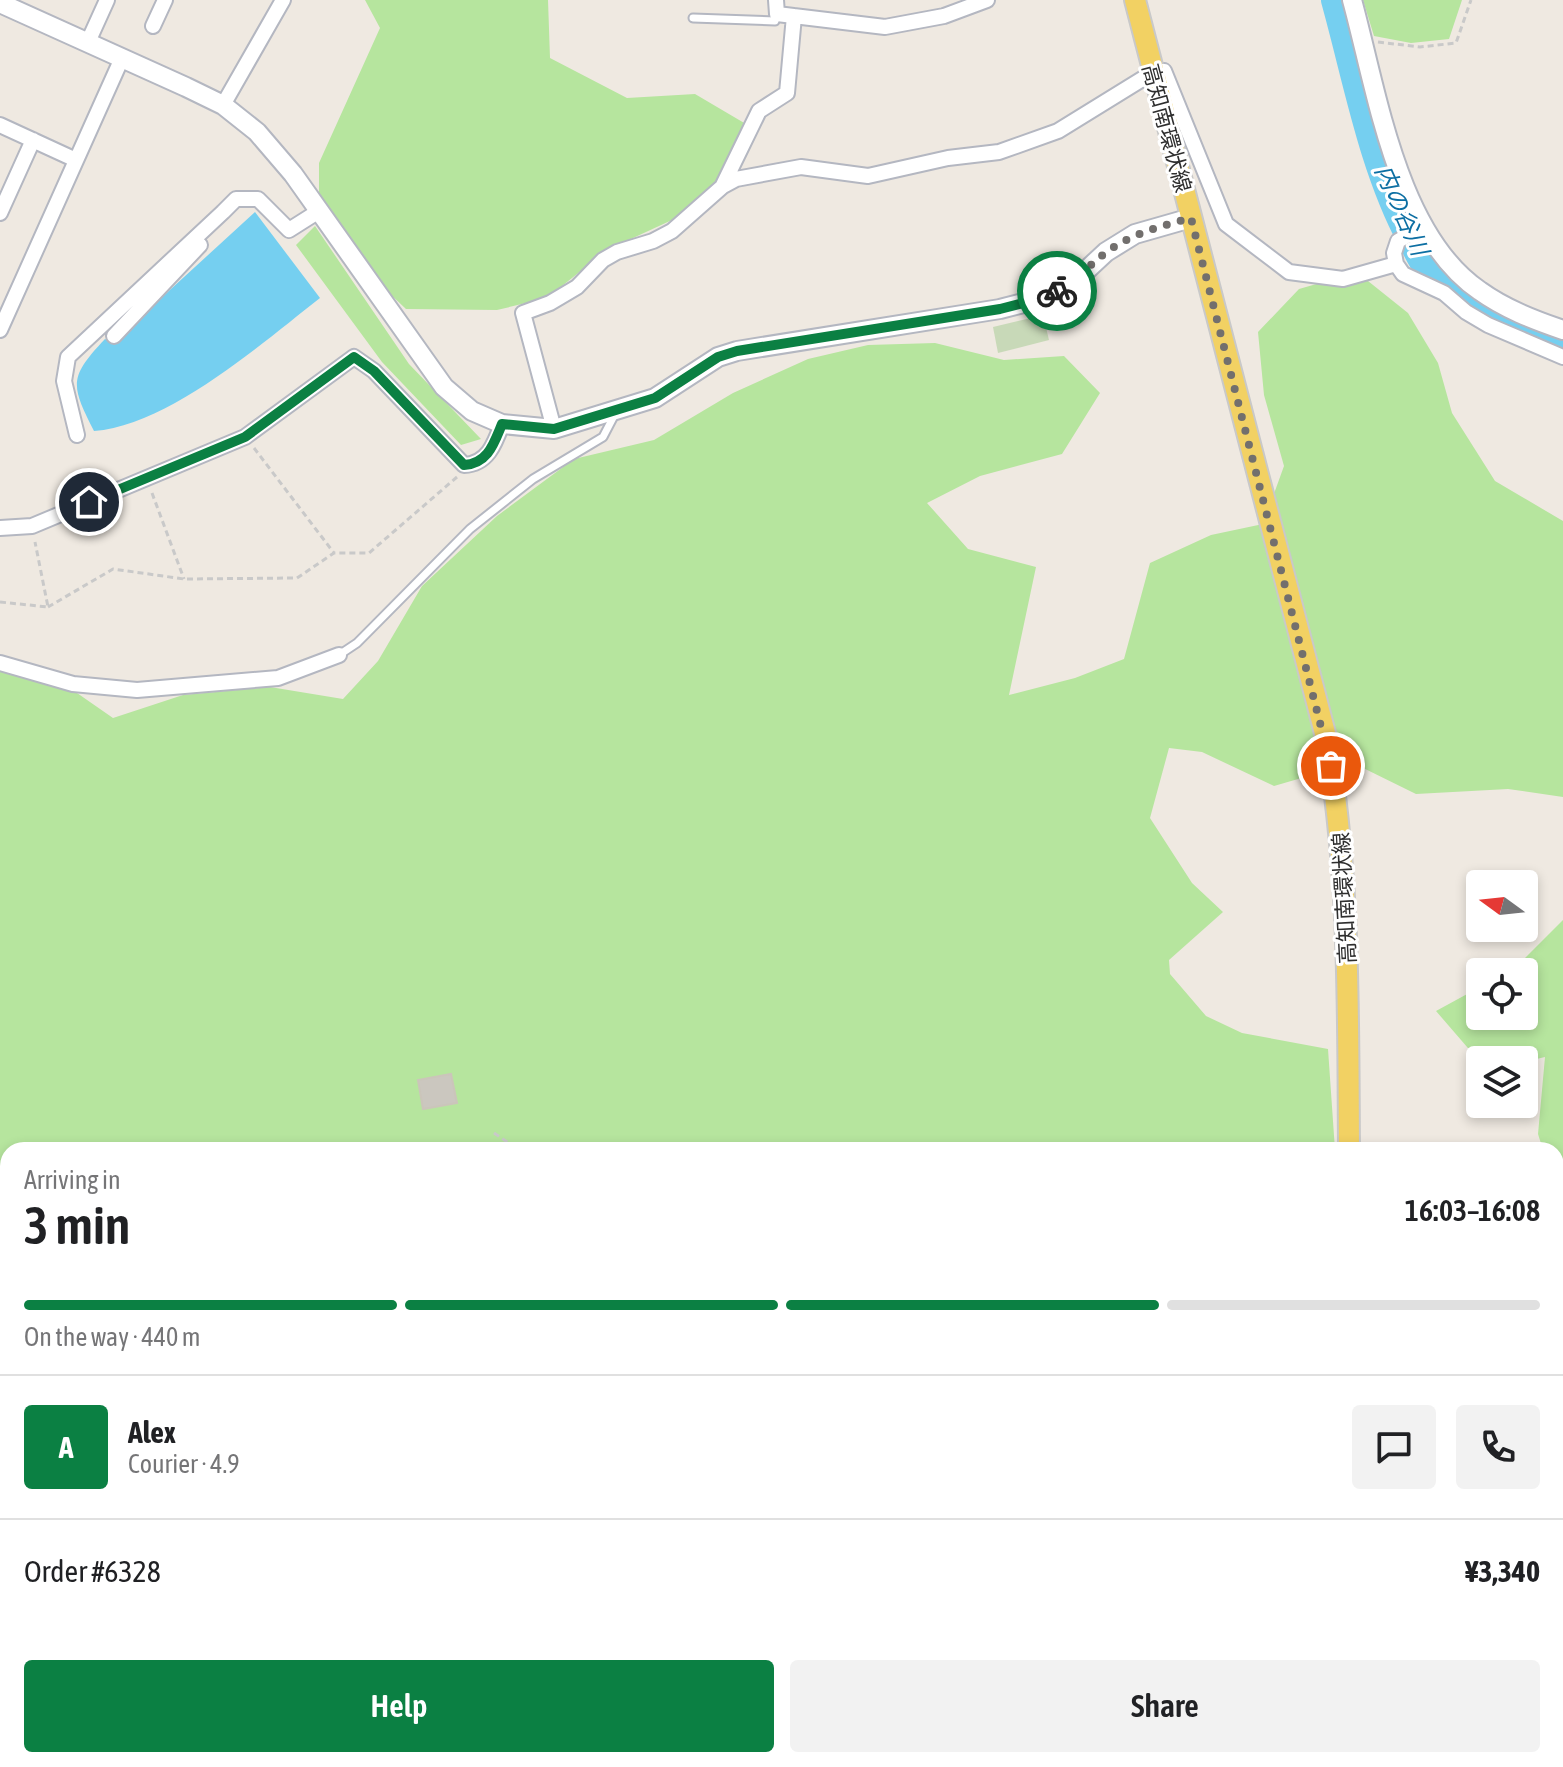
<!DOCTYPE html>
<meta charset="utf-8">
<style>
:root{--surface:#fff;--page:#f2f2f2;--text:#202124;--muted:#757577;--line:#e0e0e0;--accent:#0b8043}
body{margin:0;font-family:"Asap Condensed","Noto Sans JP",sans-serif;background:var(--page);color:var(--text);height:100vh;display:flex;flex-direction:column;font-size:30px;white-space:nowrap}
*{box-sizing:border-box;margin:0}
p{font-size:26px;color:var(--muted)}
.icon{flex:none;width:44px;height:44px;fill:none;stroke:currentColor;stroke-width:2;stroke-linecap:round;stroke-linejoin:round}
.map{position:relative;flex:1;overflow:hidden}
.panel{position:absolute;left:0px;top:1142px;width:1564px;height:626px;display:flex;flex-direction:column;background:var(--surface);border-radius:24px 24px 0 0;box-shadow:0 4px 12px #0003}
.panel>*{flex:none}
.needle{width:52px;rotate:285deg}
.fabs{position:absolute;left:1466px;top:870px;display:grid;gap:16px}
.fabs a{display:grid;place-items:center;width:72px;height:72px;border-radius:8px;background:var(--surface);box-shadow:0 4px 12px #0003;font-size:40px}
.pin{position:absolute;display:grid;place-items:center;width:68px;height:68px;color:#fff;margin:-34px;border:4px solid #fff;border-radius:50%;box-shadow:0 2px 8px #0007}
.courier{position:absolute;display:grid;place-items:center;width:80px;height:80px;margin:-40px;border:6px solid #0b8043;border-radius:50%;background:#fff;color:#222;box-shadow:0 2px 10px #0007}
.headline em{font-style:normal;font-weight:600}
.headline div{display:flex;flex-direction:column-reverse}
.headline{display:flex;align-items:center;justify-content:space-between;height:136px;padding:0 24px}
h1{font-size:52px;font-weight:600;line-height:60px}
.bar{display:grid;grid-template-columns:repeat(4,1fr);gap:12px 8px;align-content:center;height:96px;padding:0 24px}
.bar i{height:10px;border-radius:6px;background:var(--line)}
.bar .on{background:var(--accent)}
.bar p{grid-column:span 4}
.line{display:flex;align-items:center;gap:20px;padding:0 24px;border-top:2px solid var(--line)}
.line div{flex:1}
.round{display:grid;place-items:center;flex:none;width:84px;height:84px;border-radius:8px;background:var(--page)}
.primary-button{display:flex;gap:16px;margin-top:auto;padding:16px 24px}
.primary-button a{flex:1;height:92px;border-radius:8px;background:var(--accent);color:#fff;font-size:32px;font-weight:600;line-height:92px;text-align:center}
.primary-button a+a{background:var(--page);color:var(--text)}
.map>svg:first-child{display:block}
.green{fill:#b6e59e}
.cemetery{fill:#c8d9b8}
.water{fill:#75cff0}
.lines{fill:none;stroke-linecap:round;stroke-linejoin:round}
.river{stroke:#75cff0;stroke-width:30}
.building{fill:#cbc7bf;stroke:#cbc5ba;stroke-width:2}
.lane-casing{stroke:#b4b7c1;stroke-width:11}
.street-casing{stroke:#b4b7c1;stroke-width:18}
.secondary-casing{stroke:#b4b7c1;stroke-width:22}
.primary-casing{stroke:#c9c9c9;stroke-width:24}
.path{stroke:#c9c9c9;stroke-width:3;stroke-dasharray:6 4;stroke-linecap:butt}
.lane{stroke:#fff;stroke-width:7}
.street{stroke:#fff;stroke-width:14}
.secondary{stroke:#fff;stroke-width:18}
.primary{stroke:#f2d163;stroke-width:20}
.done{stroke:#726f6d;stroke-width:8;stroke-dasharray:0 14.4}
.route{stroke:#0b8043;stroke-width:10}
.labels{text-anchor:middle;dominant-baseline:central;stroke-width:6;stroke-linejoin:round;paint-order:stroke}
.street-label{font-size:22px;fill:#2e2e2e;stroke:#fff}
.water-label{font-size:24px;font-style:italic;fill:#0d6fa3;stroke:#fff}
</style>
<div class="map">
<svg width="1563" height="1767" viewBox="0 0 1563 1767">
<rect width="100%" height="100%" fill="#efe9e1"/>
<!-- green -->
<path class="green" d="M 365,0 L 548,0 L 550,58 L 627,98 L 695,94 L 751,127 L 731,168 L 685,214 L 607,250 L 547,298 L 497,310 L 406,309 L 387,291 L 363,255 L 319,198 L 319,163 L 380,28 Z
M 1363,0 L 1462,0 L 1449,39 L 1411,43 L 1374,36 Z
M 315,226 L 409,364 L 481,439 L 461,445 L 382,362 L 296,245 Z
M 1363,277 L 1408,313 L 1438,363 L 1452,413 L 1495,481 L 1563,521 L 1563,797 L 1508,789 L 1416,794 L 1353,763 L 1274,786 L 1202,752 L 1169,748 L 1150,818 L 1192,883 L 1223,912 L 1169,960 L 1170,974 L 1206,1016 L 1242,1033 L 1328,1049 L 1335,1150 L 8,1150 L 8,1631 L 0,1622 L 0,671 L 77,693 L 113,718 L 183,695 L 270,687 L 343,699 L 378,661 L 422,586 L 497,516 L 574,459 L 654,440 L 733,393 L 808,359 L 868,345 L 935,343 L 1004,360 L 1064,356 L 1100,393 L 1062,454 L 980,476 L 927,503 L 968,549 L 1036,567 L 1009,695 L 1075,678 L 1124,659 L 1150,563 L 1211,535 L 1263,524 L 1284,466 L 1264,395 L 1258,332 L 1299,289 L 1334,279 Z
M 1563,920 L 1563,1215 L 1556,1185 L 1556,1150 L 1543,1150 L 1538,1134 L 1545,1057 L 1524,1062 L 1480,1062 L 1436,1011 L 1480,987 L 1480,1016 L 1524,1016 L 1524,972 L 1506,972 L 1517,966 Z
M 440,1760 L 1331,1760 L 1348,1767 L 450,1767 Z"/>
<!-- cemetery -->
<path class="cemetery" d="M 1043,315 L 1049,340 L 998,353 L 993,327 Z"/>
<!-- water -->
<path class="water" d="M 255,212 L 320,298 C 261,344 169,425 94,431 C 71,385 68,378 105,339 L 112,343 Z"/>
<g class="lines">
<!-- river -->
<path class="river" d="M 1336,0 C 1358,79 1373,166 1412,239 C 1417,247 1421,258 1427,265 C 1461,306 1514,329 1563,344
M 0,1616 L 8,1627
M 166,1760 L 169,1767"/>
</g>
<!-- building -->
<path class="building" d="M 451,1074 L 457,1103 L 423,1109 L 418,1080 Z"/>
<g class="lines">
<!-- lane casing -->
<g class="lane-casing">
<path id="lane" d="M 693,18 L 775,21 L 777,14
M 339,655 L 357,643 L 470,529 L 533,479 L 603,437 L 615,414"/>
</g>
<!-- street casing -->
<g class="street-casing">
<path id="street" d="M 776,0 L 777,14 L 885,27 L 944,16 L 987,0
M 153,26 L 165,0
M 88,42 L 107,0
M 223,105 L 283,0
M 0,125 L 76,160
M 723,185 L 759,111 L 787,93 L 794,16
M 0,213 L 33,140
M 1422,227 L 1398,241 L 1394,253 L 1396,264 L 1403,274 L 1444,293 L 1466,312 L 1488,325 L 1563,357
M 0,330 L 122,58
M 114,336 L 200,245
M 554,429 L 523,313 L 550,303 L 577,287 L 603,260 L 617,252 L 653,241 L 672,231 L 723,186 L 736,179 L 801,167 L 868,176 L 948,158 L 999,152 L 1058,131 L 1152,73 L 1164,71 L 1226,224 L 1289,272 L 1343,279 L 1396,264
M 77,435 L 64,381 L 68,357 L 223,212 L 236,199 L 258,199 L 289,230 L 319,211
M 0,528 L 32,526 L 245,437 L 354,357 L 374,371 L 464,465 C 488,464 495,443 502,424
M 0,663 L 73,684 L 137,690 L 278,678 L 339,655"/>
</g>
<!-- secondary casing -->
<g class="secondary-casing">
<path id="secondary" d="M 1352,0 C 1377,91 1397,235 1480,291 C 1505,309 1534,320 1563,330
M 0,3 L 186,87 L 223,105 L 257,132 L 293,174 L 444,387 L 472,411 L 502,424 L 554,429 L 655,398 L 718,357 L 737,351 L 1000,309 L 1047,297 L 1076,280 L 1106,252 L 1135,234 L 1191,218"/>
</g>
<!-- primary casing -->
<g class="primary-casing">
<path id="primary" d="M 1135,0 L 1327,741 C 1350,876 1348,1013 1349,1150
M 1554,1760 L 1555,1767"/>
</g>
<!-- path -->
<path class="path" d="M 1378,42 L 1420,47 L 1456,43 L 1471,0
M 254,448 L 334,553
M 152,493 L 184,579
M 0,602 L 48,607 L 35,542
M 48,607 L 113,569 L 184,579 L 297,578 L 334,553 L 369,553 L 457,477
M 494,1133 L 519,1150
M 180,1760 L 185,1767
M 1383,1760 L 1401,1767"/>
<!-- lane -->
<use href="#lane" class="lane"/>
<!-- street -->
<use href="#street" class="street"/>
<!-- secondary -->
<use href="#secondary" class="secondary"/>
<!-- primary -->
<use href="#primary" class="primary"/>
</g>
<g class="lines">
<!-- done -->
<path class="done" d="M 1057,291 C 1077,280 1090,264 1108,251 C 1133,233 1162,226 1191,218 L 1331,766"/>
<!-- route -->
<path class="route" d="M 89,502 L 245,437 L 354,357 L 374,371 L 464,465 C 488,464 494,443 502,424 L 554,429 L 655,398 L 718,357 L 737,351 L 1000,309 L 1047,297 L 1057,291"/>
</g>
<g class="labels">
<!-- street labels -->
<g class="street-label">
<text transform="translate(1167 128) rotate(75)">高知南環状線</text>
<text transform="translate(1344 898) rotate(-93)">高知南環状線</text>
</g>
<!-- water labels -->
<g class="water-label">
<text transform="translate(1402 210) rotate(66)">内の谷川</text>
</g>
</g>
</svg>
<div class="fabs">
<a><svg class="needle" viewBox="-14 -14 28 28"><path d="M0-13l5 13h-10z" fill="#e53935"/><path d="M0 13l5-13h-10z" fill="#757577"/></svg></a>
<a><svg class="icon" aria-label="locate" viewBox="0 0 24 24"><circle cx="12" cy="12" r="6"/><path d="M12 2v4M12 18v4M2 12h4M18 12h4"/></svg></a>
<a><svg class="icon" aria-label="layers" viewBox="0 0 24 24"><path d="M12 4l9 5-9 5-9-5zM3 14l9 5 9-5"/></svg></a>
</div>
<div class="pin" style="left:1331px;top:766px;background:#ea580c"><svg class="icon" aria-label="bag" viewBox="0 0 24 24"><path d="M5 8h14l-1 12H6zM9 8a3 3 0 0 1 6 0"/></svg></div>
<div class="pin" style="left:89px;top:502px;background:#1f2937"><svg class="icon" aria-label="home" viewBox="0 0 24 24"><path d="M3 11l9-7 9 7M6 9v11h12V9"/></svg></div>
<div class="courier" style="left:1057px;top:291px"><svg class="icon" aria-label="bike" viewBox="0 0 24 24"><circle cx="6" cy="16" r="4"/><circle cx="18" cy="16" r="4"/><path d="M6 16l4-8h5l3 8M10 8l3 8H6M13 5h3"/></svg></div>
<section class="panel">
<div class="headline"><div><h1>3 min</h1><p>Arriving in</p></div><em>16:03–16:08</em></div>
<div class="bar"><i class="on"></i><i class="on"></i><i class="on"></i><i></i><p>On the way · 440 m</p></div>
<div class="line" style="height:144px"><b class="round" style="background:var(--accent);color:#fff">A</b><div><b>Alex</b><p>Courier · 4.9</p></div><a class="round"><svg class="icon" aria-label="chat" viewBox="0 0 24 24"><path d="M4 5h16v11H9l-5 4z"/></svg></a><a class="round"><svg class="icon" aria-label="phone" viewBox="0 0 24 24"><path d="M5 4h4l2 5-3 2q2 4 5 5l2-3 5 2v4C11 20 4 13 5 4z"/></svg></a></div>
<div class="line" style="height:104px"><div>Order #6328</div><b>¥3,340</b></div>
<div class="primary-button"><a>Help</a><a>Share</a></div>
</section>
</div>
